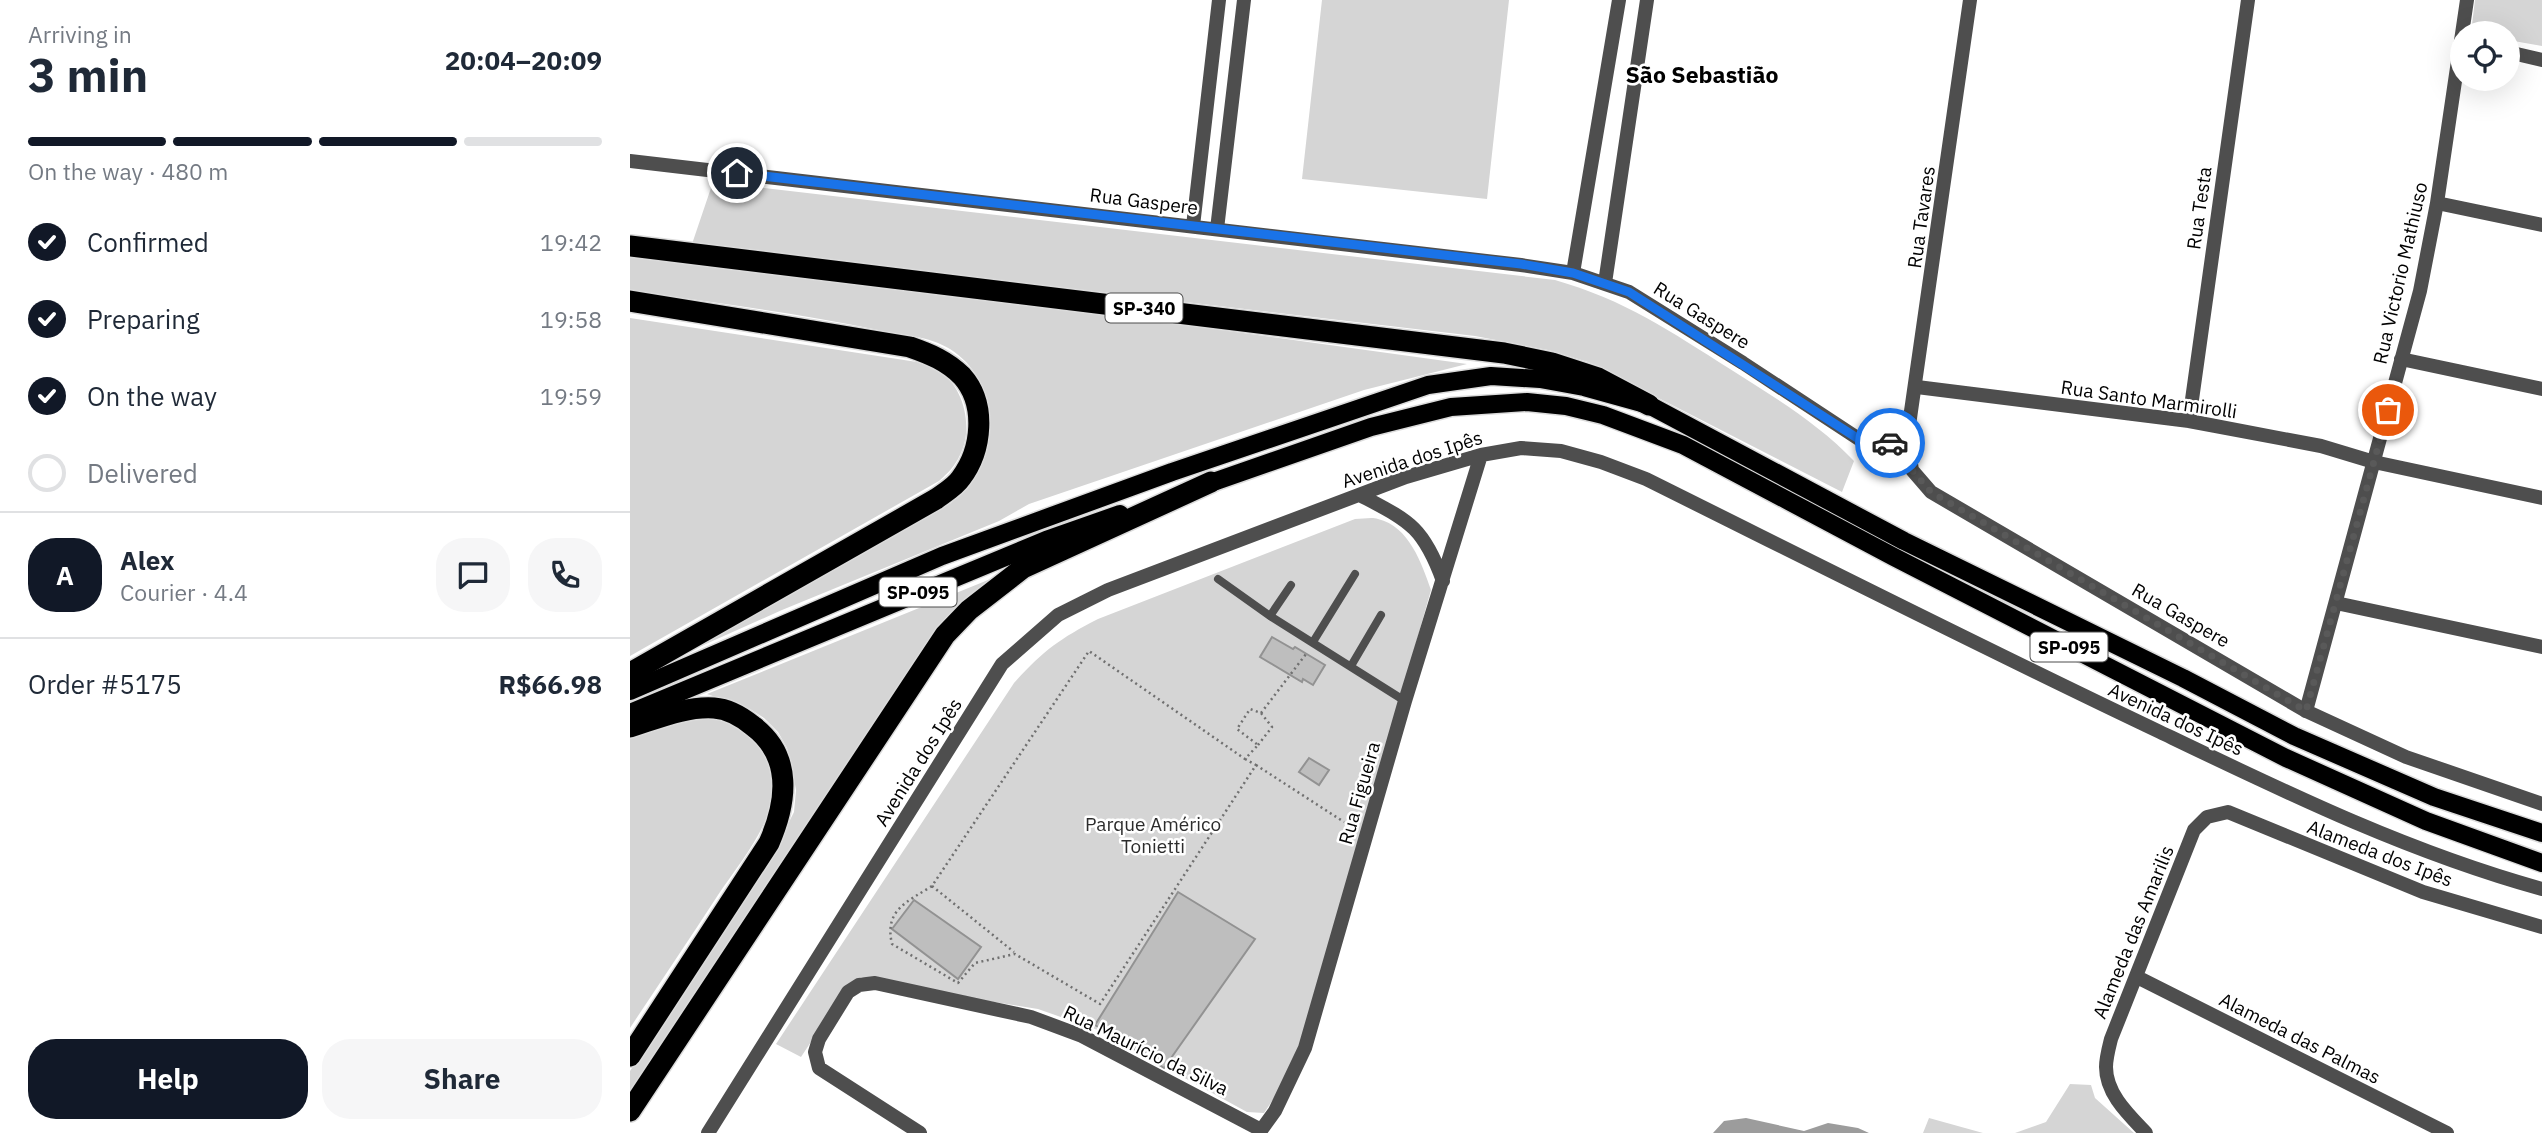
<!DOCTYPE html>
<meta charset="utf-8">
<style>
:root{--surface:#fff;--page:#f6f6f7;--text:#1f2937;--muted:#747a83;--line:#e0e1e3;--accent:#111827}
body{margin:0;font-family:"IBM Plex Sans",sans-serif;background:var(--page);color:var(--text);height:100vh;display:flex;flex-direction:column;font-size:26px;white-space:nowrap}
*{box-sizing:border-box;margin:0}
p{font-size:23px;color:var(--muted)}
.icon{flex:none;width:38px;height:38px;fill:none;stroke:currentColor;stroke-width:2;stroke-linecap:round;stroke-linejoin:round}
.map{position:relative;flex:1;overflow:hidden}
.panel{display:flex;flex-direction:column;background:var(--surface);width:630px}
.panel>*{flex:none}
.controls{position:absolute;left:1820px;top:21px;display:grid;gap:14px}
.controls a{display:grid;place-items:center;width:70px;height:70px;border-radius:50%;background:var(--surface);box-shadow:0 7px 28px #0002;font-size:35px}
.pin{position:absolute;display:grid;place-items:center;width:60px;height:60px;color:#fff;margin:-30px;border:4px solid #fff;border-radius:50%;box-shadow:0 2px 7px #0007}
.courier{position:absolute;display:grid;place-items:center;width:70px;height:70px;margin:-35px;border:5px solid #1a73e8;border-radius:50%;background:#fff;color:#222;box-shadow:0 2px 9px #0007}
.summary em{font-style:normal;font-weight:800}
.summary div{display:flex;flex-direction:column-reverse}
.summary{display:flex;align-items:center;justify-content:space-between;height:119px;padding:0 28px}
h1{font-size:46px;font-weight:800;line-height:52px}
.bar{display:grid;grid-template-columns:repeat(4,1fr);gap:10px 7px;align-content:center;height:84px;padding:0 28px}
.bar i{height:9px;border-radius:5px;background:var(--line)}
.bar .current{background:var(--accent)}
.bar p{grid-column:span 4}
.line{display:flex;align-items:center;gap:18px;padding:0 28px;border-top:2px solid var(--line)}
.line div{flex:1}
.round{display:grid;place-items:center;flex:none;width:74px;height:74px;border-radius:28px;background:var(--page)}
ol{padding:0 28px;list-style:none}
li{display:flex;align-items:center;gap:21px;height:77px}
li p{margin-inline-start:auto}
li .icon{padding:7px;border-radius:50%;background:var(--accent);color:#fff;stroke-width:4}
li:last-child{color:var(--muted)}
li i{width:38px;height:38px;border:4px solid var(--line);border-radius:50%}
.action{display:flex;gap:14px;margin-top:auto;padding:14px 28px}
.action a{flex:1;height:80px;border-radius:28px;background:var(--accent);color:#fff;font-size:28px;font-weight:800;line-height:80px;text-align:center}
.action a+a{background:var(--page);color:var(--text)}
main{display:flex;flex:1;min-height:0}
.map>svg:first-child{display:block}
.green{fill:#d5d5d5}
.water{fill:#9c9c9c}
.building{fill:#bebebe;stroke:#929292;stroke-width:2}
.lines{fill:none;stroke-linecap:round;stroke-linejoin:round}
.primary-casing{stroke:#dbdbdb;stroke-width:21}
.motorway-casing{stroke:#dbdbdb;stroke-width:24}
.path{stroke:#707070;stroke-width:2.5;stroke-dasharray:2 3.5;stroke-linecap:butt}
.service{stroke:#4e4e4e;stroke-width:8}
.minor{stroke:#4e4e4e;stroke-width:14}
.tertiary{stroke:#4e4e4e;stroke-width:14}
.primary{stroke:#000;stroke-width:18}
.motorway{stroke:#000;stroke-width:21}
.done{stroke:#595959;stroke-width:7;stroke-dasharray:0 12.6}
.route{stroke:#1a73e8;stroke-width:9}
.labels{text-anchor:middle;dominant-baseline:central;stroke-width:5;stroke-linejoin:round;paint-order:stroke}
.shield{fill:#fff;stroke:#4c4c4c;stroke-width:2}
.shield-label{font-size:18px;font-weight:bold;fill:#000}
.street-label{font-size:19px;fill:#000;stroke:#fff}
.park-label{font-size:19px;fill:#2c2c2c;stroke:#fff}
.quarter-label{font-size:23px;font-weight:bold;fill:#000;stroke:#fff}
</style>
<main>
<section class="panel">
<div class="summary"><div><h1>3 min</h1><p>Arriving in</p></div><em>20:04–20:09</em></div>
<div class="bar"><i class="current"></i><i class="current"></i><i class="current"></i><i></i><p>On the way · 480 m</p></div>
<ol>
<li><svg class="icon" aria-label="check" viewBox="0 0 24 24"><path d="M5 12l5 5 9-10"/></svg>Confirmed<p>19:42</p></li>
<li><svg class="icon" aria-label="check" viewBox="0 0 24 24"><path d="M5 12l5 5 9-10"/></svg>Preparing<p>19:58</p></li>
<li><svg class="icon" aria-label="check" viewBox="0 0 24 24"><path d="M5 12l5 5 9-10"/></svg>On the way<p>19:59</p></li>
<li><i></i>Delivered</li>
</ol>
<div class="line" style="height:126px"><b class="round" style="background:var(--accent);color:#fff">A</b><div><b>Alex</b><p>Courier · 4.4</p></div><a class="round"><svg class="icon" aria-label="chat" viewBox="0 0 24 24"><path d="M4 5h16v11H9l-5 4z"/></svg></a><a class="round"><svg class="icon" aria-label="phone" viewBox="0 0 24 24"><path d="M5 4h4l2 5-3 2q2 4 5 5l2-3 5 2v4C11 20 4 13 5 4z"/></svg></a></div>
<div class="line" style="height:91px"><div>Order #5175</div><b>R$66.98</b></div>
<div class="action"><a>Help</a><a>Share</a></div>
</section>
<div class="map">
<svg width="1912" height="1133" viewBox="0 0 1912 1133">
<rect width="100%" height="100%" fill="#fff"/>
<!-- green -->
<path class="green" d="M 692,0 L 879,0 L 857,199 L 672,179 Z
M 1845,0 L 1912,0 L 1912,46 L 1878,40 L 1878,33 L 1841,33 Z
M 83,182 L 925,280 C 995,300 1040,331 1100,369 C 1144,397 1188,423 1224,461 L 1212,492 L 958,362 L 918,350 L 845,336 L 62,244 Z
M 0,254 L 389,302 L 837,364 L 734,390 L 399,504 L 369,521 L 152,610 L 31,664 L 321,503 C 347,480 360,455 360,420 C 359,391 344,364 320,349 C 299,336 271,335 248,330 C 166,313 83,302 0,291 Z
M 0,318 L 287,362 C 293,365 302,366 308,370 C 334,386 344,428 330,455 C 325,466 318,473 309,481 L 0,656 Z
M 725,519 C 733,519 742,517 748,519 C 779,526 792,564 801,590 L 667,1063 L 634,1113 L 617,1112 L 465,1029 L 408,1009 L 255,985 L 231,977 L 208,1001 L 171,1057 L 146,1044 L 384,683 C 413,651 429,639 468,619 Z
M 363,578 L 332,606 L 0,1095 L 0,1071 L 137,866 L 164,812 L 166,790 L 162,767 L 157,748 L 148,732 L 134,718 L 120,709 L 77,694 Z
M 73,718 C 112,720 150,750 144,793 C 138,830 108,865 88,895 C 59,940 29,984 0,1028 L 0,738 L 44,723 Z
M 1440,1084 L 1461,1085 L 1465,1098 L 1504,1133 L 1385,1133 L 1416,1122 Z
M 1299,1118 L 1353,1133 L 1293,1133 Z"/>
<!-- water -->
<path class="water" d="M 1116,1118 L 1174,1131 L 1198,1123 L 1228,1128 L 1239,1133 L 1083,1133 L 1094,1121 Z"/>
<!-- building -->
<path class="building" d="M 642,637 L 663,649 L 665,647 L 695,665 L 683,685 L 673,679 L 672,682 L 630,657 Z
M 679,758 L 699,770 L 689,785 L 669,772 Z
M 548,892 L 625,939 L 534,1068 L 465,1025 Z
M 284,900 L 351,947 L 328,979 L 262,929 Z"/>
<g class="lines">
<!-- primary casing -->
<g class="primary-casing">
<path id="primary" d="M 569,487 L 741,427 L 821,407 L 897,402 L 936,406 L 973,415 L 1053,445 L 1264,557 L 1656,758 L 1796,821 L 1912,863
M 0,691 L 312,556 L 542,472 L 798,385 L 861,376 L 910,379 L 954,387 L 1019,405 L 1274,541 L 1553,678 L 1664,736 L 1804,797 L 1912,833
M 0,713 L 416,540 L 490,514"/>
</g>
<!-- motorway casing -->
<g class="motorway-casing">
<path id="motorway" d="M 0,246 L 874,353 L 922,363 L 968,378 L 1019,405
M 0,301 L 280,347 C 300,354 317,361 332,376 C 357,404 352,450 331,478 C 325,487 314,493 306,499 L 0,673
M 0,727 C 26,719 56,706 84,708 C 99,709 112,717 123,726 C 163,756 157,802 139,843 L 0,1056
M 0,1111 L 315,635 L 339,610 L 393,568 L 581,482"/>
</g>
<!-- path -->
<path class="path" d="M 628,745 L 642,727 L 631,713
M 615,759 L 626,765 L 470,1004 L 385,954 L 345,963 L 328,983 L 262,944 C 254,910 277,902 302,886 L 459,651 L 615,759 L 628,745 L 607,729 L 620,709 L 631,713 L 676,654
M 626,765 L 714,822
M 302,886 L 384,952"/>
<!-- service -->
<path class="service" d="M 588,579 L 640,616
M 661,585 L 640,616 L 775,701
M 683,642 L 725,574
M 721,666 L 751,615"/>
<!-- minor -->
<path class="minor" d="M 1878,52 L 1912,60
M 0,161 L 891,265 L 943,273 L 999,292 L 1113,363 L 1238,445 L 1277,439
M 1807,203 L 1912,225
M 563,226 L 589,0
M 587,229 L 614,0
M 943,273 L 989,0
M 975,283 L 1017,0
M 1771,359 L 1912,389
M 1287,387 L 1559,421 L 1691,446 L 1744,462 L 1912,498
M 1559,421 L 1618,0
M 730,495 C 779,521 793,526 813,581
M 1706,603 L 1912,647
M 1676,711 L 1790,291 L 1807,203 L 1837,0
M 1507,977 L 1817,1133
M 78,1133 L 372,664 L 428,615 L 478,590 L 776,477 L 851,455 L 891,448 L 931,451 L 971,462 L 1016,479 C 1187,564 1357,650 1530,732 C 1655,792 1778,852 1912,889
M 290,1133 L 189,1068 L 185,1052 L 189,1039 L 218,992 L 229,985 L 245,983 L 401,1017 L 452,1036 L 631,1130
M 629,1133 L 645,1111 L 675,1048 L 775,701 L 851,455
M 1516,1133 C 1499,1115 1476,1094 1476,1067 C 1476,1058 1479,1047 1481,1039 L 1564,830 L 1577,817 L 1598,812 L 1793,892 L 1912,927"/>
<!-- tertiary -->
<path class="tertiary" d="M 1340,0 L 1277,439 L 1282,470 L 1301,492 L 1676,711 L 1776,757 L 1912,804"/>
<!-- primary -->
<use href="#primary" class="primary"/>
<!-- motorway -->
<use href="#motorway" class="motorway"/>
</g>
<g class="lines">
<!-- done -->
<path class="done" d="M 1260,443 L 1277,439 L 1282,470 L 1301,492 L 1676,711 L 1758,410"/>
<!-- route -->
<path class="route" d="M 107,173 L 891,264 L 943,273 L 999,292 L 1238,445 L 1260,443"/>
</g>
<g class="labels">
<!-- shield labels -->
<g class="shield">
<rect x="475.5" y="293.5" width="77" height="29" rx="5"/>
<rect x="249.5" y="577.5" width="77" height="29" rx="5"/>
<rect x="1400.5" y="632.5" width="77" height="29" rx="5"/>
</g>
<g class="shield-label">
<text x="514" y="308">SP-340</text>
<text x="288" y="592">SP-095</text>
<text x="1439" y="647">SP-095</text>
</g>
<!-- street labels -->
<g class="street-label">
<text transform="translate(514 201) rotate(7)">Rua Gaspere</text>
<text transform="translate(1569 208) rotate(-82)">Rua Testa</text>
<text transform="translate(1291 217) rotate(-82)">Rua Tavares</text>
<text transform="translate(1770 273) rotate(-77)">Rua Victorio Mathiuso</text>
<text transform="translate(1072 315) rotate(32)">Rua Gaspere</text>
<text transform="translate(1519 399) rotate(8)">Rua Santo Marmirolli</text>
<text transform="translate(782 459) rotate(-18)">Avenida dos Ipês</text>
<text transform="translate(1551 615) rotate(30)">Rua Gaspere</text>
<text transform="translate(1546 719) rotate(25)">Avenida dos Ipês</text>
<text transform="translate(288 762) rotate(-58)">Avenida dos Ipês</text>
<text transform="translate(729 793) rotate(-74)">Rua Figueira</text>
<text transform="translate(1750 853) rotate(21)">Alameda dos Ipês</text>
<text transform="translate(1503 932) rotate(-68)">Alameda das Amarilis</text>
<text transform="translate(1670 1038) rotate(27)">Alameda das Palmas</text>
<text transform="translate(516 1050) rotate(26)">Rua Maurício da Silva</text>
</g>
<!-- park labels -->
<g class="park-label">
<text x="523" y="824">Parque Américo<tspan x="523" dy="22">Tonietti</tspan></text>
</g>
<!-- quarter labels -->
<g class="quarter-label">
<text x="1072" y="74">São Sebastião</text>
</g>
</g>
</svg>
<div class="controls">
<a><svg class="icon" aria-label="locate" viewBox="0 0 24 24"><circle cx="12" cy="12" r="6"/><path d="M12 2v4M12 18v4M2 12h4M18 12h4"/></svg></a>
</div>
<div class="pin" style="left:1758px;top:410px;background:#ea580c"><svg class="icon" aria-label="bag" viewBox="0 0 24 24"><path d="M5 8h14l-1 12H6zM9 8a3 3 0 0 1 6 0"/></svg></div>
<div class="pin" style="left:107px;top:173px;background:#1f2937"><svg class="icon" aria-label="home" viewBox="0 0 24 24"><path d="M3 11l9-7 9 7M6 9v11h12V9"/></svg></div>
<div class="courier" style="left:1260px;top:443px"><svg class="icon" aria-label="car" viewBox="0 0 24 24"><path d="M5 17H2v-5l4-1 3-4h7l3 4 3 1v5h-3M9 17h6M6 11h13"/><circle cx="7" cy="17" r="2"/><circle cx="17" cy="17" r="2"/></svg></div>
</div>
</main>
